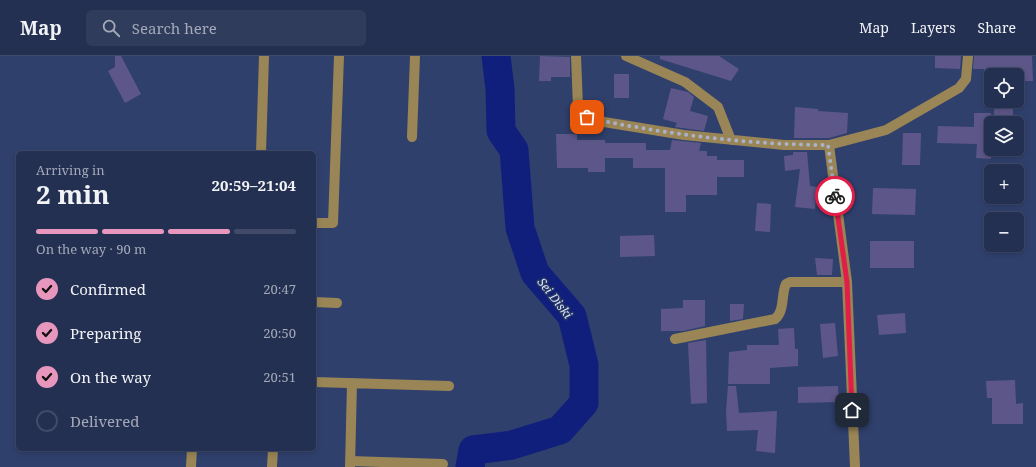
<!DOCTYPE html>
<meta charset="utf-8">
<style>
:root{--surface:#243052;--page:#303c5c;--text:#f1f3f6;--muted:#a3a9b8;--line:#414b69;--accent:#e797bd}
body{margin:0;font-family:"Noto Serif",serif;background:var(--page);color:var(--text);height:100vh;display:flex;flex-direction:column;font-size:15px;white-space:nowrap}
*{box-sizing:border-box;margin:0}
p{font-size:13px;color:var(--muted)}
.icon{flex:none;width:22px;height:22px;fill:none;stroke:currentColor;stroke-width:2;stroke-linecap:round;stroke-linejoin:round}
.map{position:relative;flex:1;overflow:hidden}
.panel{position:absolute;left:16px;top:95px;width:300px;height:300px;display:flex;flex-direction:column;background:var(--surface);border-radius:6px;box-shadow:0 2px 6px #0003,0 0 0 1px var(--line)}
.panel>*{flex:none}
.buttons{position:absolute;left:984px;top:12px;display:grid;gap:8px}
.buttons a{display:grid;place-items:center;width:40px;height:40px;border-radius:6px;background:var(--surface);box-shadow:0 2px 6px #0003,0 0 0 1px var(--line);font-size:20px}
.pin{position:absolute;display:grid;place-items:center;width:34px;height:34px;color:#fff;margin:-17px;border-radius:8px;box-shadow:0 2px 6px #0006}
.courier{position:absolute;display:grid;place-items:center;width:40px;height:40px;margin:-20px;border:3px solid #e11d48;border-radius:50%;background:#fff;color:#222;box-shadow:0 1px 5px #0007}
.headline em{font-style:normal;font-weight:700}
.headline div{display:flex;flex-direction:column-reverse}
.headline{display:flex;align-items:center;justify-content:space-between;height:68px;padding:0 20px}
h1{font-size:26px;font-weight:700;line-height:30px}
.bar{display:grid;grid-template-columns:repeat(4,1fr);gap:6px 4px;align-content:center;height:48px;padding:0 20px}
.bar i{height:5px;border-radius:3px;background:var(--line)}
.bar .selected{background:var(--accent)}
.bar p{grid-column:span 4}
ol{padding:0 20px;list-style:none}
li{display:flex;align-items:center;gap:12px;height:44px}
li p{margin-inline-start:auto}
li .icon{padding:4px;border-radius:50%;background:var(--accent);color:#111;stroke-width:4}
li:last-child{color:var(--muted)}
li i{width:22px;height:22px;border:2px solid var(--line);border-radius:50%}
header{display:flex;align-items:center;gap:24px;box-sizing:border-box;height:56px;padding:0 20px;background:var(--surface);border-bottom:1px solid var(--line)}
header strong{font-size:19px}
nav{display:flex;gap:22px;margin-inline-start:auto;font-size:14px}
.search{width:280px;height:36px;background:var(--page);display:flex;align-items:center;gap:10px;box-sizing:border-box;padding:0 14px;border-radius:6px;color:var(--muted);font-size:15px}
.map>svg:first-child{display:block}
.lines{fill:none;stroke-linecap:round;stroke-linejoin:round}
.river{stroke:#111f7c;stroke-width:29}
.building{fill:#5d5789}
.minor{stroke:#998555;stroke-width:10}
.done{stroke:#aab2ca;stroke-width:4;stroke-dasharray:0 7.2}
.route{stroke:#e11d48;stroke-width:5}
.labels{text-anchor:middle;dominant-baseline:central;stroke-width:3;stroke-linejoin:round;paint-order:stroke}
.water-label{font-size:12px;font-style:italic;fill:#d8e3fd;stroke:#263561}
</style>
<header>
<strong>Map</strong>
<div class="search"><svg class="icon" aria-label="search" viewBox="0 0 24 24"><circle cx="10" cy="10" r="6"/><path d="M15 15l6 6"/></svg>Search here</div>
<nav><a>Map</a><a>Layers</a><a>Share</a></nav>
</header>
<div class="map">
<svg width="1036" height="411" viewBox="0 0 1036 411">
<rect width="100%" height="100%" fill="#30406d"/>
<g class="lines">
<!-- river -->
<path class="river" d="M 470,411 L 473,394 L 512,389 L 560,374 L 584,347 L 584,309 L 572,260 L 535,217 L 520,172 L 514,94 L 501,75 L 500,33 L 496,0"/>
</g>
<!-- building -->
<path class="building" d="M 115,0 L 121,0 L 141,38 L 125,47 L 108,15 L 115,11 Z
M 540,0 L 570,1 L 570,21 L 551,21 L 551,25 L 539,25 Z
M 660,0 L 719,0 L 739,13 L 731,25 L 660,3 Z
M 935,0 L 961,0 L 960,13 L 935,12 Z
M 974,0 L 1032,0 L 1033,25 L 1017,25 L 1017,19 L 984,19 L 984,13 L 973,13 Z
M 614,18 L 629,18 L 629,42 L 614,42 Z
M 671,32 L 688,36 L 694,41 L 690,55 L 708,60 L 704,75 L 675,71 L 677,67 L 663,63 Z
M 795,51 L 818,53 L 818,55 L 848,57 L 847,77 L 829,82 L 794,82 Z
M 994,52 L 1013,53 L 1013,67 L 994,67 Z
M 974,57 L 991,57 L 991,103 L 976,102 L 977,88 L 937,87 L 938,70 L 974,71 Z
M 903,77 L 921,77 L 920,109 L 902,109 Z
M 556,78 L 577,78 L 577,84 L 605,84 L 605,87 L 646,87 L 646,94 L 670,94 L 672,84 L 701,87 L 699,95 L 707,95 L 707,100 L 717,100 L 717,104 L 744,104 L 744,121 L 717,121 L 717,139 L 686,139 L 686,156 L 665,156 L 665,112 L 633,112 L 633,102 L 605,102 L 605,116 L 588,116 L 588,112 L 557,112 Z
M 793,96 L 807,96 L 810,130 L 817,131 L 815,153 L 795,151 L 800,113 L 785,115 L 784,100 L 793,99 Z
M 873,132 L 916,133 L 915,159 L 872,158 Z
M 757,147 L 771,148 L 770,176 L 755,175 Z
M 654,179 L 655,200 L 620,201 L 620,180 Z
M 870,185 L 914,185 L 914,212 L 870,212 Z
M 815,202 L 833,203 L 832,219 L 817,219 Z
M 683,244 L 705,244 L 705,270 L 683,275 L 661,275 L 661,253 L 683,252 Z
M 730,248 L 744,248 L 743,263 L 730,265 Z
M 905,257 L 906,277 L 879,279 L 877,259 Z
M 835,267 L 838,300 L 823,302 L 820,268 Z
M 794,272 L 795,293 L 798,293 L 798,310 L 770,312 L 770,328 L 728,328 L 729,296 L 747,294 L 747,289 L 779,289 L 778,273 Z
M 706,284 L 707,347 L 691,348 L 688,287 Z
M 1015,324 L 1016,348 L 1023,347 L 1023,368 L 992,368 L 992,342 L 987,342 L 986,325 Z
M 728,330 L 736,330 L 739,357 L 777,355 L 775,397 L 756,395 L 758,374 L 727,375 L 726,355 Z
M 838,330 L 839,346 L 798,347 L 798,331 Z"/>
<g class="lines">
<!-- minor -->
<path class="minor" d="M 576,0 L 578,51 L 587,61 L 604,66 L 684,79 L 784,89 L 829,89 L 886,74 L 959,32 L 966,23 L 968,0
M 626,0 L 685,26 L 718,51 L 731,84
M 412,81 L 415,0
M 829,89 L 847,226 L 855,411
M 261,97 L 264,0
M 314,167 L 333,167 L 339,0
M 314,246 L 337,247
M 675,283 L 775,263 C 785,255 781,238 786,228 L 790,226 L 847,226
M 314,326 L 449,330
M 350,405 L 443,408
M 191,411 L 192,393
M 272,411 L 273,393
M 350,411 L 352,327"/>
</g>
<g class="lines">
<!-- done -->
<path class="done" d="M 587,61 C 609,67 631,70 653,74 C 711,83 770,89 828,89 L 835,140"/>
<!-- route -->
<path class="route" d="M 835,140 L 847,226 L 852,354"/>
</g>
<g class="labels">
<!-- water labels -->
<g class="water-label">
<text transform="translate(555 242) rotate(52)">Sei Diski</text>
</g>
</g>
</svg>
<div class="buttons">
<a><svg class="icon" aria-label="locate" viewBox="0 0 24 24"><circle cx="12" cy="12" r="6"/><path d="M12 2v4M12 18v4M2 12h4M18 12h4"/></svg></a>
<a><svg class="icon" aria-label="layers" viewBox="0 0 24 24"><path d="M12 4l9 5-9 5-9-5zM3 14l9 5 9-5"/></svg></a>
<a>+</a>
<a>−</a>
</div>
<div class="pin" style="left:587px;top:61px;background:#ea580c"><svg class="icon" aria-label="bag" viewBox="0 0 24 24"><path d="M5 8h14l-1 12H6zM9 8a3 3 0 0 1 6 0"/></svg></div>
<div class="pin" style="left:852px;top:354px;background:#1f2937"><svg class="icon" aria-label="home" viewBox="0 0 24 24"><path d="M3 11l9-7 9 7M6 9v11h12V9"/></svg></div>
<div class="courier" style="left:835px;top:140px"><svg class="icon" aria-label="bike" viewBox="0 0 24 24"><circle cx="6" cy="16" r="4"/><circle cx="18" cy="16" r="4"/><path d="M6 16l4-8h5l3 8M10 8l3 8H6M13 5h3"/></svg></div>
<section class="panel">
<div class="headline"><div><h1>2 min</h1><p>Arriving in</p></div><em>20:59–21:04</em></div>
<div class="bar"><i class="selected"></i><i class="selected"></i><i class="selected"></i><i></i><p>On the way · 90 m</p></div>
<ol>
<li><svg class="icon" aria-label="check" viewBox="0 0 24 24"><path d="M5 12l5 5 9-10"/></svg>Confirmed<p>20:47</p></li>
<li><svg class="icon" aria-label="check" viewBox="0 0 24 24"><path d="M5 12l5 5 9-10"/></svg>Preparing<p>20:50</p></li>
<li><svg class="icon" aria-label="check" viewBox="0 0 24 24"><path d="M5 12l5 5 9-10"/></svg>On the way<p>20:51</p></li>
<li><i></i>Delivered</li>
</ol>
</section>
</div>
